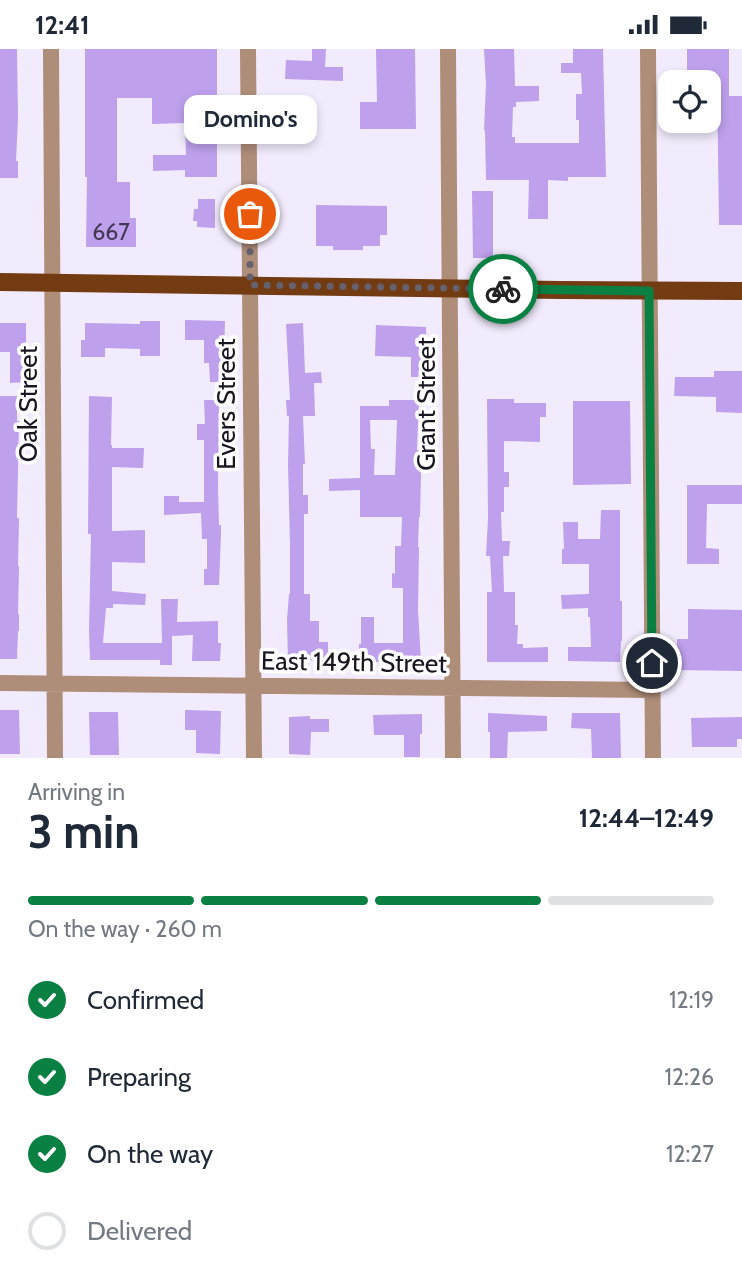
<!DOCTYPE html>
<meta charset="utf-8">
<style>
:root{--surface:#fff;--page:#f2f2f3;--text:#1f2937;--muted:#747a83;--line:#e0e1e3;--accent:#0b8043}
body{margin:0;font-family:Cabin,sans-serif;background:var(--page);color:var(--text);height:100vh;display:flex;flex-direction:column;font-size:26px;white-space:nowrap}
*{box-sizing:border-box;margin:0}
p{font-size:23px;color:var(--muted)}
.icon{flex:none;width:38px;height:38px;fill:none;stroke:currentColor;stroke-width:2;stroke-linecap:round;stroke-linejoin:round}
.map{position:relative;height:709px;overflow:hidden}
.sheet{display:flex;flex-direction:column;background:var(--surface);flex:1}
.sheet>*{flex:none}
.fabs{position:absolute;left:658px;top:21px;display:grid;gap:14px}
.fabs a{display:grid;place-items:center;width:63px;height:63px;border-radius:14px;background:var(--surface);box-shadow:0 4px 10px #0003;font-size:35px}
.pin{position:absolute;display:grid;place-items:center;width:60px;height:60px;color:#fff;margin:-30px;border:4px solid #fff;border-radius:50%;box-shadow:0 2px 7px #0007}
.courier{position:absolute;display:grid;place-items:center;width:70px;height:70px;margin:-35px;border:5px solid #0b8043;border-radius:50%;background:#fff;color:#222;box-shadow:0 2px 9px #0007}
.bubble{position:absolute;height:49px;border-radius:14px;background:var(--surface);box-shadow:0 4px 10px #0003;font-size:23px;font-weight:700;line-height:49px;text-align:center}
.head em{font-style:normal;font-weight:700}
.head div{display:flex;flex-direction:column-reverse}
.head{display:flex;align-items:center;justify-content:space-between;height:119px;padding:0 28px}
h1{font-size:46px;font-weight:700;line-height:52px}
.bar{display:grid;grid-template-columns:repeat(4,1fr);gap:10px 7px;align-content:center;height:84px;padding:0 28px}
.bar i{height:9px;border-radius:5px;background:var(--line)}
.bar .on{background:var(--accent)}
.bar p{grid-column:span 4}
ol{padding:0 28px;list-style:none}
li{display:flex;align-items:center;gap:21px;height:77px}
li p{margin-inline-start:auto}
li .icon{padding:7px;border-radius:50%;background:var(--accent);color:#fff;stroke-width:4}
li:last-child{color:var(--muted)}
li i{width:38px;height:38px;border:4px solid var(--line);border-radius:50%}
.status{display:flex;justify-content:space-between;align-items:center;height:49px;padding:0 35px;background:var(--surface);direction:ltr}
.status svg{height:19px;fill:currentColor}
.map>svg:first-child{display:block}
.building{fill:#bea0ec;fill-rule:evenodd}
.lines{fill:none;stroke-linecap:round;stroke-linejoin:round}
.minor{stroke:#ae8d79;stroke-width:16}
.major{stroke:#733b12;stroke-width:18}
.done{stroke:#66616e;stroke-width:7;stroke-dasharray:0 12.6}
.route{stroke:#0b8043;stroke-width:9}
.labels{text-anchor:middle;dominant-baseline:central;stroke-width:7;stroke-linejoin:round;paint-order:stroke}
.number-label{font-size:23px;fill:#433854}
.street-label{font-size:26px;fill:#1a1621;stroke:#fff}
</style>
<div class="status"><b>12:41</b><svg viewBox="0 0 49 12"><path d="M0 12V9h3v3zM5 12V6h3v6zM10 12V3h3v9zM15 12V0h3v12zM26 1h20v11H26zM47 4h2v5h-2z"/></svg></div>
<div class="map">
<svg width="742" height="709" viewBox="0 0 742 709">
<rect width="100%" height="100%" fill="#f2ebfd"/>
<!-- building -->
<path class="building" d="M 0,0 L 17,0 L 18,70 L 16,112 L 18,112 L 18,129 L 0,129 Z
M 85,0 L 217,0 L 217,128 L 185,128 L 185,121 L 153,122 L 153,106 L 186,106 L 185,74 L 152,75 L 152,49 L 117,49 L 117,133 L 130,133 L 130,169 L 136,169 L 136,198 L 86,198 L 87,128 L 85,128 Z
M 312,0 L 326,0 L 325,18 L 343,18 L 343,32 L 285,30 L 286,11 L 312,12 Z
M 376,0 L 415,0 L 416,80 L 360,80 L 360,53 L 377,53 Z
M 484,0 L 514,0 L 515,37 L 539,37 L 539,52 L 516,53 L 516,58 L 513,58 L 512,88 L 515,88 L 515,94 L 579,94 L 579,71 L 576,71 L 576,45 L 582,45 L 581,24 L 561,24 L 561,14 L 573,14 L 573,0 L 603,0 L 606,128 L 568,128 L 568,132 L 548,131 L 548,170 L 528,170 L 529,131 L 486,131 L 485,81 L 484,81 L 486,35 Z
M 687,0 L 729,0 L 729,47 L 742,47 L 742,176 L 719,176 L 717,30 L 687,30 Z
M 472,142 L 493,142 L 493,209 L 473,209 Z
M 198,150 L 215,150 L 215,179 L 197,178 L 197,172 L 193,172 L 194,160 L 198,160 Z
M 316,156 L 387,157 L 387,186 L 380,186 L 380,197 L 363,197 L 363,201 L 333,201 L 333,197 L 316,197 Z
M 185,271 L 225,272 L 224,314 L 222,314 L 222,333 L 210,333 L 209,314 L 204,314 L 204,291 L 185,291 Z
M 140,272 L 160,272 L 160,307 L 140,307 L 140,300 L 105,299 L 105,308 L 81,308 L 81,291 L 85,291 L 85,274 L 140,275 Z
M 0,274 L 26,274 L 26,333 L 10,334 L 10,303 L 0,303 Z
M 303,274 L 305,324 L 321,323 L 322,334 L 314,334 L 315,367 L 303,367 L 305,415 L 303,415 L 303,446 L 308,446 L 308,465 L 304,465 L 304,545 L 310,545 L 310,572 L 319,572 L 319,593 L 328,593 L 328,611 L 288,612 L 287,571 L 289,545 L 290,545 L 290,495 L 288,415 L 289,367 L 287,367 L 286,351 L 290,351 L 286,275 Z
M 376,276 L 426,278 L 427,328 L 411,328 L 411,308 L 375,307 Z
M 714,322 L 742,322 L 742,364 L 716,363 L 716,348 L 674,347 L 675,328 L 714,328 Z
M 0,347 L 17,347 L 17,372 L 19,372 L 17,469 L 19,469 L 18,517 L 19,517 L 18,565 L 19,565 L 19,582 L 18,582 L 17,610 L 0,610 Z
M 89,347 L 112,348 L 111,396 L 112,396 L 112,399 L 144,399 L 143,419 L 112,418 L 112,482 L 145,481 L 145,514 L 112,513 L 112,542 L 146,545 L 145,556 L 113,555 L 113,559 L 106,559 L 103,594 L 162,594 L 161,550 L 178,550 L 177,573 L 218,572 L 218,594 L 221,594 L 220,612 L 192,612 L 193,586 L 172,587 L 172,616 L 160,616 L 160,611 L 90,611 L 89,582 L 91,485 L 88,485 Z
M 487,350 L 514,350 L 514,354 L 546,354 L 546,368 L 540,368 L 540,393 L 504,392 L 504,423 L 509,423 L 509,438 L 504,438 L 504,463 L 501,463 L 502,492 L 510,492 L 509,507 L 503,507 L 504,543 L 515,543 L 515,576 L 518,576 L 517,595 L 523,595 L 523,599 L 548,598 L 548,613 L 487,613 L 487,543 L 492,543 L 490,507 L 486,507 L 488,470 Z
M 204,351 L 219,351 L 218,439 L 219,476 L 221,476 L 221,485 L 219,536 L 204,536 L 204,520 L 207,520 L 207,490 L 202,490 L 201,464 L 164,466 L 164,447 L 179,447 L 179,453 L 204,453 L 204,391 L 197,391 L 197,375 L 205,375 Z
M 389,351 L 419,351 L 417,401 L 420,401 L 421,426 L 420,468 L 419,468 L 418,498 L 419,498 L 418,561 L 421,613 L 359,613 L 359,595 L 361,595 L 361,568 L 374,568 L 374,594 L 403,594 L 403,539 L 392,539 L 392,524 L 395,525 L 395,497 L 401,497 L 402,468 L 360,468 L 360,441 L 329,442 L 329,430 L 360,429 L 360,357 L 389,357 ZM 370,371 L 397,371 L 395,426 L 374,426 L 375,400 L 371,400 Z
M 573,352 L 630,352 L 631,435 L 573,436 Z
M 687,436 L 742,436 L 742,455 L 707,455 L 706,499 L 719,500 L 719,515 L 687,515 Z
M 601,461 L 620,461 L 620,552 L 622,552 L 622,592 L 621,592 L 620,613 L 568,612 L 568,598 L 591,598 L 590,568 L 588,568 L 588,559 L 562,560 L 561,546 L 589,545 L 589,515 L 562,515 L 562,500 L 564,500 L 563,473 L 578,473 L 578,490 L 600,490 Z
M 688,560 L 742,561 L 742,622 L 677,621 L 677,590 L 688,590 Z
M 0,661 L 19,661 L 20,705 L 0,705 Z
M 185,661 L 221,662 L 220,705 L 196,704 L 196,681 L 185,681 Z
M 89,663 L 118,663 L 119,706 L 90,706 Z
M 488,664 L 547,667 L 547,682 L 508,683 L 507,709 L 490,709 L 490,683 L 488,683 Z
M 572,664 L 620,664 L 621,709 L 592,709 L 591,680 L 571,679 Z
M 422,665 L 422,685 L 420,685 L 420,708 L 404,708 L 404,686 L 374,686 L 373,666 Z
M 310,667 L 310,670 L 329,670 L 329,683 L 311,683 L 310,706 L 289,705 L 289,668 Z
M 742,668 L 742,690 L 737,690 L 737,698 L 692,698 L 691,669 Z"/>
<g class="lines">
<!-- minor -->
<path class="minor" d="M 51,0 L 55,709
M 248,0 L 254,709
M 448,0 L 453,709
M 648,0 L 653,709
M 0,634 L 652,641"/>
<!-- major -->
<path class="major" d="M 0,233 L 560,241 L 742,242"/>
</g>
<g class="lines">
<!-- done -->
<path class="done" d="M 250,165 L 250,236 L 503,240"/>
<!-- route -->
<path class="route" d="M 503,240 L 649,242 L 652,614"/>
</g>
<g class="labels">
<!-- number labels -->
<g class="number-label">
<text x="111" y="183">667</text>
</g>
<!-- street labels -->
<g class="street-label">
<text transform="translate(28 355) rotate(-90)">Oak Street</text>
<text transform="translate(226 355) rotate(-90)">Evers Street</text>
<text transform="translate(426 355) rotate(-90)">Grant Street</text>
<text transform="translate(354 613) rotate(1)">East 149th Street</text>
</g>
</g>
</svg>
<div class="fabs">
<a><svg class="icon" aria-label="locate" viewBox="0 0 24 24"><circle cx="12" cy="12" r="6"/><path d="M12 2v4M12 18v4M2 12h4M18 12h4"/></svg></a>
</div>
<div class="pin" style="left:250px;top:165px;background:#ea580c"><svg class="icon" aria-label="bag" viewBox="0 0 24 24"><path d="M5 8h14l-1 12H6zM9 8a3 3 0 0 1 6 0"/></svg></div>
<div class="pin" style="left:652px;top:614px;background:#1f2937"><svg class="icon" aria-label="home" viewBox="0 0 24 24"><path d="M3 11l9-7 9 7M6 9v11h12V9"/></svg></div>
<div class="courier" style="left:503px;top:240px"><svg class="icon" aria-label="bike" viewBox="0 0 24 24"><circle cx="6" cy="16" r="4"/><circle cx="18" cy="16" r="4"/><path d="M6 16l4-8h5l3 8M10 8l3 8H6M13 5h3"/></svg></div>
<div class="bubble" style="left:184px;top:46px;width:133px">Domino's</div>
</div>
<section class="sheet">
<div class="head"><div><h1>3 min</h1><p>Arriving in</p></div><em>12:44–12:49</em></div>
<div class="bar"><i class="on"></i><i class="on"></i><i class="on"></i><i></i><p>On the way · 260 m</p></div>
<ol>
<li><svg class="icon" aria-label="check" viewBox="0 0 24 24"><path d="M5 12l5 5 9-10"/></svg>Confirmed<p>12:19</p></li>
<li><svg class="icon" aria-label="check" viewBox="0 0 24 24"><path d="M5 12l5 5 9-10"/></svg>Preparing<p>12:26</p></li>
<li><svg class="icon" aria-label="check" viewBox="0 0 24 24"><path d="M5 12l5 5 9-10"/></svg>On the way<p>12:27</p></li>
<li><i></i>Delivered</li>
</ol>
</section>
